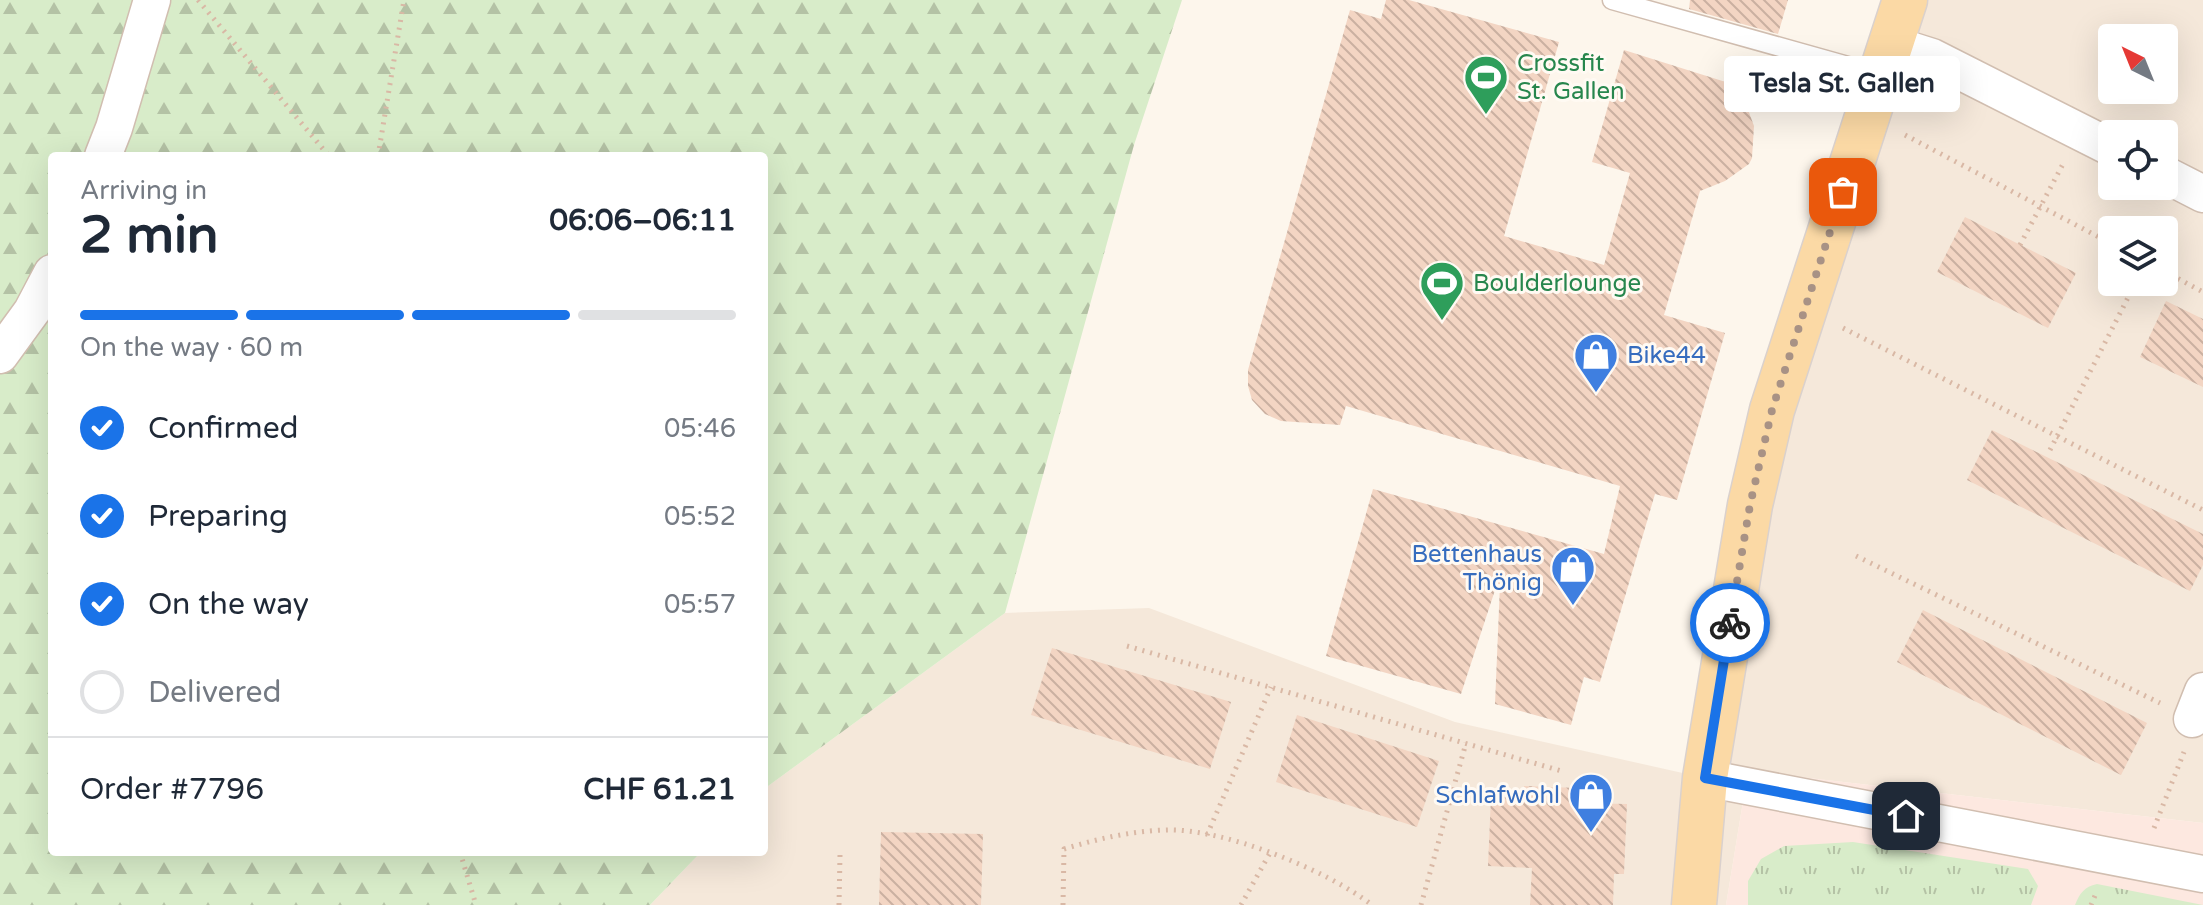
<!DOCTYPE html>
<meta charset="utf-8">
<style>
:root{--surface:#fff;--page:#f6f6f7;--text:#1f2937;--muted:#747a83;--line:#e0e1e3;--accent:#1a73e8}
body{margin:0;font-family:"Varela Round",sans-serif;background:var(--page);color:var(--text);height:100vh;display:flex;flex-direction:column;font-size:30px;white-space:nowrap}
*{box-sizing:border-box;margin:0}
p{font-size:26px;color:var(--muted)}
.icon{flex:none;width:44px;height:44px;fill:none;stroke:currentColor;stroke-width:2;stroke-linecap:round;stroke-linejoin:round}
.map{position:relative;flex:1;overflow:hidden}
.side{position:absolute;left:48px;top:152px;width:720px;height:704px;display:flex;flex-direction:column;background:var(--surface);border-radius:8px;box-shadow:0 8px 32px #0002}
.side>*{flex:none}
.needle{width:52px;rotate:317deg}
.tools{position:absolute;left:2098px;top:24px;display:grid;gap:16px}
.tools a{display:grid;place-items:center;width:80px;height:80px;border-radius:8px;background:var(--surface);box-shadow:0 8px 32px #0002;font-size:40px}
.pin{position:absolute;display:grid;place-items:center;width:68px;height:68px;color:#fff;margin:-34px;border-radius:16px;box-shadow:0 4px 12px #0006}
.courier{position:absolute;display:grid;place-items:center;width:80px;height:80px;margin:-40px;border:6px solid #1a73e8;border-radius:50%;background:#fff;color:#222;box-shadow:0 2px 10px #0007}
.bubble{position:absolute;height:56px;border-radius:8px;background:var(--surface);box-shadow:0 8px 32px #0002;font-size:26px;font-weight:700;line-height:56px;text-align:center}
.head em{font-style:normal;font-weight:700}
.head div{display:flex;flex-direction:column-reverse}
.head{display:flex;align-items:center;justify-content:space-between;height:136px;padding:0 32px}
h1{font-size:52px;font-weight:700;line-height:60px}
.bar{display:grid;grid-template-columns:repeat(4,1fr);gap:12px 8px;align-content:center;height:96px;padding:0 32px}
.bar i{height:10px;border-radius:6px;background:var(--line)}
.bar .on{background:var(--accent)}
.bar p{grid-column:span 4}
.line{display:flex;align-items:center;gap:20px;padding:0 32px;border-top:2px solid var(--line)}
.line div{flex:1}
ol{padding:0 32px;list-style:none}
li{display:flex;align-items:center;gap:24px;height:88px}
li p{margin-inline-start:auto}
li .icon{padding:8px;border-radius:50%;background:var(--accent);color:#fff;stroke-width:4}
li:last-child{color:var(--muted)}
li i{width:44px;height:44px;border:4px solid var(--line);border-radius:50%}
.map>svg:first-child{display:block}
.residential{fill:#f5e8da;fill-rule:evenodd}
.commercial{fill:#fde8e0}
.grass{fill:url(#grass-tufts)}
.forest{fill:url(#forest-firs)}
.building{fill:url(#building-back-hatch)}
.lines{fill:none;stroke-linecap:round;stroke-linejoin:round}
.service-casing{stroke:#d1beb0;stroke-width:21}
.minor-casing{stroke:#d1beb0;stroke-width:39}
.primary-casing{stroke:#dad1cd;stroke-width:47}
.path{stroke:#d9b8a5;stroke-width:5;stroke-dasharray:2 6;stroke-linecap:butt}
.service{stroke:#fff;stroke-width:18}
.minor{stroke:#fff;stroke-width:36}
.primary{stroke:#fbd9a5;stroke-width:44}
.done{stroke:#a89285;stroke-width:8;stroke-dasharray:0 14.4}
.route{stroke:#1a73e8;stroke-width:10}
.labels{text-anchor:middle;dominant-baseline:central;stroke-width:6;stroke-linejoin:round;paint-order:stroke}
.leisure-label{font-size:24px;fill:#27864d;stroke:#fffaf3;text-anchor:start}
.shop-label{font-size:24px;fill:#366cbe;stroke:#fffaf3;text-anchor:end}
</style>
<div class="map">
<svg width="2203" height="905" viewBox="0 0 2203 905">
<defs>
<pattern id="grass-tufts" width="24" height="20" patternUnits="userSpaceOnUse" patternTransform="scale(2)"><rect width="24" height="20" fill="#d8ecc9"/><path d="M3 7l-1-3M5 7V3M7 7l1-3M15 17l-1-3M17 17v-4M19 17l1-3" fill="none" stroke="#b4c2a5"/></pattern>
<pattern id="forest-firs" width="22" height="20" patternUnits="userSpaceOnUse" patternTransform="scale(2)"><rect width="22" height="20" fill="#d8ecc9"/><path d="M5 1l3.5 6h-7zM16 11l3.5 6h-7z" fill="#b4c2a5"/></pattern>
<pattern id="building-back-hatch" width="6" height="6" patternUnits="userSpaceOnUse" patternTransform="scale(2)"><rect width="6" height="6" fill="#f3d5c3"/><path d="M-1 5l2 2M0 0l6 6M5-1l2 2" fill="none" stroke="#cab0a1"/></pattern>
</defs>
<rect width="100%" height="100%" fill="#fdf6ec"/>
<!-- residential -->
<path class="residential" d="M 1905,0 L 2203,0 L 2203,823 L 1748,771 L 1726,905 L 650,905 L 701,852 L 764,852 L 764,789 L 1005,613 L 1149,608 L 1455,722 L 1705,778 L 1722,668 ZM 2112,38 L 2164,38 L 2164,90 L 2112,90 ZM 2112,134 L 2164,134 L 2164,186 L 2112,186 ZM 2112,230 L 2164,230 L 2164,282 L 2112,282 Z"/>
<!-- commercial -->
<path class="commercial" d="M 1748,771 L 2203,823 L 2203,905 L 1726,905 Z"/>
<!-- grass -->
<path class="grass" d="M 1853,842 L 2028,869 L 2038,886 L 2031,905 L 1748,905 L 1748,881 L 1761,859 L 1784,846 Z
M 2097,884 L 2203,905 L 2075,905 C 2080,893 2084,887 2097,884 Z"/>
<!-- forest -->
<path class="forest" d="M 0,0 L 1182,0 L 1134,145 L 1005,613 L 764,789 L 764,156 L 52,156 L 52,852 L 701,852 L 650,905 L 0,905 Z"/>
<!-- building -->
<path class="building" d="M 1386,0 L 1409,0 L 1559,42 L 1504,236 L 1604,265 L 1630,173 L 1592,162 L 1624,50 L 1732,84 L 1743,96 L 1754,126 L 1752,158 L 1749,164 L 1725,181 L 1700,191 L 1664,315 L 1725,333 L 1677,500 L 1655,494 L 1600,682 L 1584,677 L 1571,725 L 1495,704 L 1500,584 L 1497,584 L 1461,694 L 1326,656 L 1373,489 L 1604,554 L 1620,486 L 1346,406 L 1340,425 L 1281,421 L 1265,414 L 1252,400 L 1248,386 L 1248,370 L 1350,10 L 1381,19 Z
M 1690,0 L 1788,0 L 1778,34 L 1689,9 Z
M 1965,217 L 2076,273 L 2048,328 L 1937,272 Z
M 2166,301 L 2203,319 L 2203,387 L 2140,357 Z
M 1992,430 L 2203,534 L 2203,565 L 2190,591 L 1967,480 Z
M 1923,610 L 2147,723 L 2121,775 L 1897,662 Z
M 1052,648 L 1231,702 L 1210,769 L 1031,715 Z
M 1297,715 L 1439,761 L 1417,827 L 1276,782 Z
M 1524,786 L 1578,788 L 1578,803 L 1627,804 L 1624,874 L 1614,874 L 1613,905 L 1530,905 L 1532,868 L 1488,866 L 1491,796 L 1524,798 Z
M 881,832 L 983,834 L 981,905 L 879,905 Z"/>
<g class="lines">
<!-- service casing -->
<g class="service-casing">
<path id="service" d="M 1612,0 L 1880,75"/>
</g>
<!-- minor casing -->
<g class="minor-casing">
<path id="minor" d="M 1891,44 L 1932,57 L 2112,148
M 103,156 L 114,128 L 152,0
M 2164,174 L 2203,194
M 0,355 L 32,311 L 52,273
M 2192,719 L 2203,691
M 1705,778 L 2203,874"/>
</g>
<!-- primary casing -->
<g class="primary-casing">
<path id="primary" d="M 1694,905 L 1705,778 L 1750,505 L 1772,410 L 1905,0"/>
</g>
<!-- path -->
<path class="path" d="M 198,0 L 329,156
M 1905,135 L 2112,244
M 378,156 L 404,0
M 2020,245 L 2063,164
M 2164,271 L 2203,292
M 1843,328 L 2203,510
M 2050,450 L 2136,282
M 1856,556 L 2160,703
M 1127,646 L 1565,772
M 2154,828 L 2184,752
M 1207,835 L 1271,687
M 460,852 L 476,905
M 839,905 L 840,855
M 1063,905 L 1064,849 C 1097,839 1131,831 1166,830 C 1223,828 1327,870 1372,905
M 1241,905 L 1270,853
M 1421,905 L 1466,743
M 2091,905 L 2097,891"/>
<!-- service -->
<use href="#service" class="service"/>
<!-- minor -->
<use href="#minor" class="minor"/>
<!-- primary -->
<use href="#primary" class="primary"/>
</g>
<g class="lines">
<!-- done -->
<path class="done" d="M 1730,623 L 1750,505 L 1772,410 L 1843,192"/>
<!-- route -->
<path class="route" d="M 1730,623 L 1705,778 L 1906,816"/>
</g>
<!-- icons -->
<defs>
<g id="stadium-pin" transform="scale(2.3)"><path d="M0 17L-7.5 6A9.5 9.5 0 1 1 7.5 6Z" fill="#2e9e5b" stroke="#fffaf3"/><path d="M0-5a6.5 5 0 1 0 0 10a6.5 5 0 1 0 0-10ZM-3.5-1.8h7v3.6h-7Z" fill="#fff"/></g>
<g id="shop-pin" transform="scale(2.3)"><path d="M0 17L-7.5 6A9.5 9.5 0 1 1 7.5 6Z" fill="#3f7fe0" stroke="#fffaf3"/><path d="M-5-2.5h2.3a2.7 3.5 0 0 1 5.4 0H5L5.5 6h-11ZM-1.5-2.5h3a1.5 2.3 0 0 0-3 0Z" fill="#fff"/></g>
</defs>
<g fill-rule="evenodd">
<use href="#stadium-pin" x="1486" y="77"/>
<use href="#stadium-pin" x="1442" y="283"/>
<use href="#shop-pin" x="1596" y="355"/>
<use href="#shop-pin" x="1573" y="568"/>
<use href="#shop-pin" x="1591" y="795"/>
</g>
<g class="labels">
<!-- leisure labels -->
<g class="leisure-label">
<text x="1517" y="63">Crossfit<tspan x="1517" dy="28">St. Gallen</tspan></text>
<text x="1473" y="283">Boulderlounge</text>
</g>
<!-- shop labels -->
<g class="shop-label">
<text x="1627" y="355" text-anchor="start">Bike44</text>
<text x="1542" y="554">Bettenhaus<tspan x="1542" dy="28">Thönig</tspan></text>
<text x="1560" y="795">Schlafwohl</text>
</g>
</g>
</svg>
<div class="tools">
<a><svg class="needle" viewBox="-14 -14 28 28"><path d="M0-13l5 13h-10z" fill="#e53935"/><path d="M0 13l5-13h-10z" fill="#747a83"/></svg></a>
<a><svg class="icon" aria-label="locate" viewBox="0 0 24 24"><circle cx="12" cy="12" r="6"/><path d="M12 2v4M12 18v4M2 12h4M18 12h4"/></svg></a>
<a><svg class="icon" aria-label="layers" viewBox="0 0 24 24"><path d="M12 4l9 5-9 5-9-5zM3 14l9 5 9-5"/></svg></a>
</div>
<div class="pin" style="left:1843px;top:192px;background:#ea580c"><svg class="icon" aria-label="bag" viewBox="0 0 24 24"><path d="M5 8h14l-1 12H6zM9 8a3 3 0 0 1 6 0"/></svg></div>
<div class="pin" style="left:1906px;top:816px;background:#1f2937"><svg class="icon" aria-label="home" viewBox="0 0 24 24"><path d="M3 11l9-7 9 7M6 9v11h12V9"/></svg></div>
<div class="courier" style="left:1730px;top:623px"><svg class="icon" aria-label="bike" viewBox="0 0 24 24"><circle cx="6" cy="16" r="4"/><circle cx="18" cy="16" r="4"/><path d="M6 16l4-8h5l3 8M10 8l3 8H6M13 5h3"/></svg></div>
<div class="bubble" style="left:1724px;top:56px;width:236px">Tesla St. Gallen</div>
<section class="side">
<div class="head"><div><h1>2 min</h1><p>Arriving in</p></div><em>06:06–06:11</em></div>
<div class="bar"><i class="on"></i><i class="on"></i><i class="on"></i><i></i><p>On the way · 60 m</p></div>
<ol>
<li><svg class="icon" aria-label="check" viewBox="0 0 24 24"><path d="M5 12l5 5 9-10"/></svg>Confirmed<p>05:46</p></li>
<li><svg class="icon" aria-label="check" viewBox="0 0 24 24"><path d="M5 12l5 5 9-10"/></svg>Preparing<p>05:52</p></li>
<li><svg class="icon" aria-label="check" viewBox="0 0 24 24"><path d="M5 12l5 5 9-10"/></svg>On the way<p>05:57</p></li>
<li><i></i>Delivered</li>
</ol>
<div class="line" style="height:104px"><div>Order #7796</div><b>CHF 61.21</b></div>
</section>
</div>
